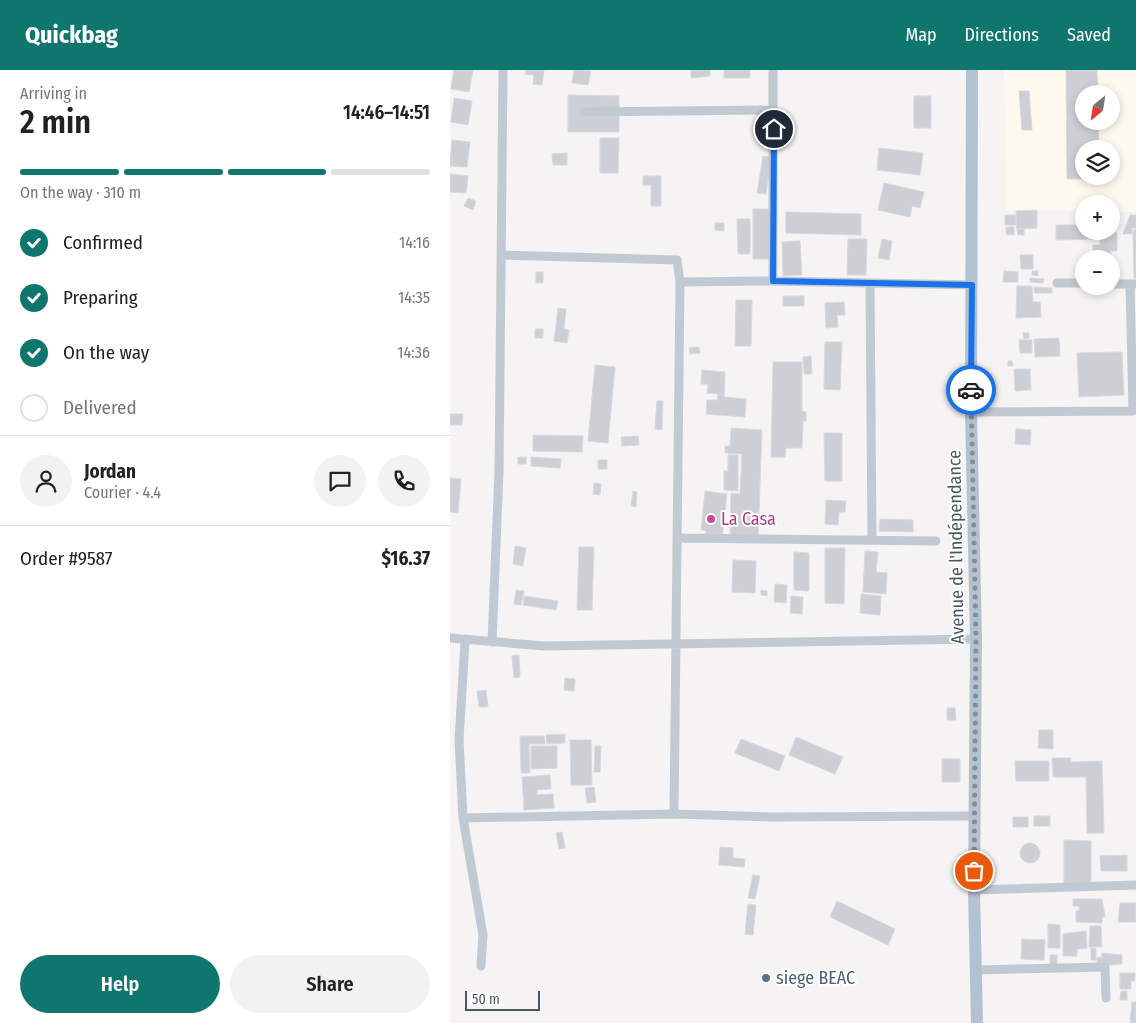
<!DOCTYPE html>
<meta charset="utf-8">
<style>
:root{--surface:#fff;--page:#f2f2f2;--text:#222;--muted:#767676;--line:#e0e0e0;--accent:#0f766e}
body{margin:0;font-family:"Fira Sans Condensed",sans-serif;background:var(--page);color:var(--text);height:100vh;display:flex;flex-direction:column;font-size:19px;white-space:nowrap}
*{box-sizing:border-box;margin:0}
p{font-size:16px;color:var(--muted)}
.icon{flex:none;width:28px;height:28px;fill:none;stroke:currentColor;stroke-width:2;stroke-linecap:round;stroke-linejoin:round}
.map{position:relative;flex:1;overflow:hidden}
.details{display:flex;flex-direction:column;background:var(--surface);width:450px}
.details>*{flex:none}
.needle{width:32px;rotate:210deg}
.fabs{position:absolute;left:625px;top:15px;display:grid;gap:10px}
.fabs a{display:grid;place-items:center;width:45px;height:45px;border-radius:50%;background:var(--surface);box-shadow:0 2px 8px #0003;font-size:25px}
.scale{position:absolute;left:15px;bottom:12px;width:75px;box-sizing:border-box;padding-left:5px;border:2px solid #4a5661;border-top:0;font-size:14px;line-height:18px;white-space:nowrap;color:#4a5661;-webkit-text-stroke:4px #fff;paint-order:stroke}
.pin{position:absolute;display:grid;place-items:center;width:42px;height:42px;color:#fff;margin:-21px;border:2px solid #fff;border-radius:50%;box-shadow:0 1px 5px #0007}
.courier{position:absolute;display:grid;place-items:center;width:50px;height:50px;margin:-25px;border:4px solid #1a73e8;border-radius:50%;background:#fff;color:#222;box-shadow:0 1px 6px #0007}
.overview em{font-style:normal;font-weight:600}
.overview div{display:flex;flex-direction:column-reverse}
.overview{display:flex;align-items:center;justify-content:space-between;height:85px;padding:0 20px}
h1{font-size:32px;font-weight:600;line-height:38px}
.bar{display:grid;grid-template-columns:repeat(4,1fr);gap:8px 5px;align-content:center;height:60px;padding:0 20px}
.bar i{height:6px;border-radius:4px;background:var(--line)}
.bar .active{background:var(--accent)}
.bar p{grid-column:span 4}
.line{display:flex;align-items:center;gap:12px;padding:0 20px;border-top:1px solid var(--line)}
.line div{flex:1}
.round{display:grid;place-items:center;flex:none;width:52px;height:52px;border-radius:26px;background:var(--page)}
ol{padding:0 20px;list-style:none}
li{display:flex;align-items:center;gap:15px;height:55px}
li p{margin-inline-start:auto}
li .icon{padding:5px;border-radius:50%;background:var(--accent);color:#fff;stroke-width:4}
li:last-child{color:var(--muted)}
li i{width:28px;height:28px;border:2px solid var(--line);border-radius:50%}
.action{display:flex;gap:10px;margin-top:auto;padding:10px 20px}
.action a{flex:1;height:58px;border-radius:30px;background:var(--accent);color:#fff;font-size:20px;font-weight:600;line-height:58px;text-align:center}
.action a+a{background:var(--page);color:var(--text)}
header{display:flex;align-items:center;gap:30px;box-sizing:border-box;height:70px;padding:0 25px;background:var(--accent);color:#fff}
header strong{font-size:24px}
nav{display:flex;gap:28px;margin-inline-start:auto;font-size:18px}
main{display:flex;flex:1;min-height:0}
.map>svg:first-child{display:block}
.commercial{fill:#fdf9ef;fill-rule:evenodd}
.building{fill:#cdcfd5;stroke:#d7d9de}
.lines{fill:none;stroke-linecap:round;stroke-linejoin:round}
.minor{stroke:#c1cad2;stroke-width:9}
.primary{stroke:#b3c2d1;stroke-width:12}
.done{stroke:#868d94;stroke-width:5;stroke-dasharray:0 9}
.route{stroke:#1a73e8;stroke-width:6}
.hotel-dot{fill:#d1479c;stroke:#fff;stroke-width:2}
.service-dot{fill:#5c6f8a;stroke:#fff;stroke-width:2}
.labels{text-anchor:middle;dominant-baseline:central;stroke-width:4;stroke-linejoin:round;paint-order:stroke}
.hotel-label{font-size:18px;fill:#b23c85;stroke:#fff;text-anchor:start}
.street-label{font-size:18px;fill:#4a5661;stroke:#fff}
.service-label{font-size:18px;fill:#4e5e75;stroke:#fff;text-anchor:start}
</style>
<header>
<strong>Quickbag</strong>
<nav><a>Map</a><a>Directions</a><a>Saved</a></nav>
</header>
<main>
<section class="details">
<div class="overview"><div><h1>2 min</h1><p>Arriving in</p></div><em>14:46–14:51</em></div>
<div class="bar"><i class="active"></i><i class="active"></i><i class="active"></i><i></i><p>On the way · 310 m</p></div>
<ol>
<li><svg class="icon" aria-label="check" viewBox="0 0 24 24"><path d="M5 12l5 5 9-10"/></svg>Confirmed<p>14:16</p></li>
<li><svg class="icon" aria-label="check" viewBox="0 0 24 24"><path d="M5 12l5 5 9-10"/></svg>Preparing<p>14:35</p></li>
<li><svg class="icon" aria-label="check" viewBox="0 0 24 24"><path d="M5 12l5 5 9-10"/></svg>On the way<p>14:36</p></li>
<li><i></i>Delivered</li>
</ol>
<div class="line" style="height:90px"><a class="round"><svg class="icon" aria-label="person" viewBox="0 0 24 24"><circle cx="12" cy="8" r="4"/><path d="M4 21q1-7 8-7t8 7"/></svg></a><div><b>Jordan</b><p>Courier · 4.4</p></div><a class="round"><svg class="icon" aria-label="chat" viewBox="0 0 24 24"><path d="M4 5h16v11H9l-5 4z"/></svg></a><a class="round"><svg class="icon" aria-label="phone" viewBox="0 0 24 24"><path d="M5 4h4l2 5-3 2q2 4 5 5l2-3 5 2v4C11 20 4 13 5 4z"/></svg></a></div>
<div class="line" style="height:65px"><div>Order #9587</div><b>$16.37</b></div>
<div class="action"><a>Help</a><a>Share</a></div>
</section>
<div class="map">
<svg width="686" height="953" viewBox="0 0 686 953">
<rect width="100%" height="100%" fill="#f5f3f3"/>
<!-- commercial -->
<path class="commercial" d="M 554,0 L 686,0 L 686,142 L 661,142 L 661,134 L 634,134 L 634,141 L 556,140 ZM 634,24 L 661,24 L 661,51 L 634,51 ZM 634,79 L 661,79 L 661,106 L 634,106 Z"/>
<!-- building -->
<path class="building" d="M 4,0 L 23,0 L 19,22 L 1,19 Z
M 76,0 L 94,0 L 92,15 L 83,14 L 84,5 L 75,4 Z
M 124,0 L 141,1 L 138,15 L 122,13 Z
M 241,0 L 260,0 L 260,6 L 241,8 Z
M 274,0 L 300,0 L 300,8 L 274,8 Z
M 616,0 L 647,0 L 648,24 L 634,24 L 634,51 L 648,51 L 649,79 L 634,79 L 634,106 L 649,106 L 649,109 L 617,109 Z
M 569,21 L 579,21 L 582,60 L 572,60 Z
M 118,25 L 169,26 L 169,62 L 118,62 Z
M 464,26 L 481,26 L 481,58 L 464,58 Z
M 4,28 L 22,31 L 18,55 L 1,52 Z
M 150,68 L 169,68 L 168,103 L 150,103 Z
M 2,70 L 20,72 L 17,97 L 0,96 Z
M 429,78 L 473,83 L 470,105 L 427,100 Z
M 117,83 L 117,95 L 103,95 L 102,84 Z
M 313,86 L 321,87 L 316,124 L 307,123 Z
M 0,104 L 18,106 L 16,123 L 0,122 Z
M 193,106 L 211,106 L 211,136 L 201,136 L 201,115 L 193,115 Z
M 434,113 L 474,122 L 470,138 L 462,136 L 460,147 L 428,140 Z
M 18,128 L 26,131 L 23,140 L 14,136 Z
M 303,139 L 320,139 L 319,189 L 303,189 Z
M 587,140 L 587,158 L 567,159 L 566,141 Z
M 336,142 L 411,144 L 411,165 L 336,163 Z
M 555,145 L 566,145 L 566,155 L 555,155 Z
M 680,145 L 686,145 L 686,158 L 682,158 L 682,164 L 673,164 Z
M 287,149 L 300,149 L 300,184 L 288,184 Z
M 265,153 L 274,153 L 274,161 L 265,160 Z
M 606,155 L 634,155 L 634,161 L 646,161 L 647,169 L 606,170 Z
M 556,157 L 564,157 L 564,165 L 556,164 Z
M 567,159 L 574,159 L 574,165 L 568,165 Z
M 683,160 L 686,160 L 686,208 L 684,208 Z
M 650,163 L 667,163 L 667,181 L 660,181 L 661,189 L 643,189 L 643,175 L 650,175 Z
M 398,169 L 417,169 L 416,205 L 397,205 Z
M 432,169 L 442,171 L 439,190 L 428,188 Z
M 350,171 L 352,205 L 333,206 L 332,172 Z
M 570,185 L 583,185 L 583,199 L 571,199 Z
M 554,201 L 568,202 L 568,212 L 553,212 Z
M 582,201 L 588,201 L 588,206 L 582,205 Z
M 86,202 L 93,202 L 93,213 L 86,213 Z
M 580,208 L 594,209 L 593,213 L 580,212 Z
M 567,216 L 582,216 L 583,232 L 590,232 L 591,247 L 566,248 Z
M 584,217 L 602,218 L 602,223 L 584,223 Z
M 333,226 L 354,226 L 354,236 L 333,236 Z
M 286,230 L 302,230 L 301,276 L 285,276 Z
M 394,232 L 395,245 L 387,245 L 388,257 L 376,258 L 375,233 Z
M 108,238 L 116,239 L 114,259 L 119,260 L 117,273 L 104,271 Z
M 85,259 L 93,259 L 93,268 L 85,268 Z
M 573,263 L 579,263 L 579,268 L 574,269 Z
M 609,268 L 610,286 L 585,287 L 584,269 Z
M 569,270 L 582,270 L 582,283 L 570,283 Z
M 375,272 L 392,272 L 390,320 L 374,319 Z
M 249,277 L 250,283 L 240,284 L 239,278 Z
M 672,282 L 674,325 L 629,327 L 627,283 Z
M 361,286 L 362,304 L 354,304 L 353,287 Z
M 558,291 L 562,291 L 563,296 L 558,296 Z
M 323,292 L 352,292 L 352,341 L 356,342 L 356,351 L 353,351 L 352,378 L 336,378 L 335,387 L 321,387 Z
M 145,295 L 165,297 L 158,373 L 138,371 Z
M 564,299 L 580,299 L 581,320 L 565,321 Z
M 252,300 L 275,302 L 274,327 L 296,329 L 295,347 L 256,344 L 257,330 L 267,330 L 268,324 L 257,323 L 258,314 L 251,314 Z
M 207,331 L 213,331 L 212,360 L 205,359 Z
M 0,344 L 13,344 L 12,355 L 0,355 Z
M 281,358 L 312,360 L 308,468 L 280,467 L 281,423 L 290,424 L 292,384 L 275,383 L 275,376 L 280,376 Z
M 566,359 L 581,360 L 580,375 L 565,374 Z
M 374,363 L 392,363 L 392,411 L 375,411 Z
M 83,365 L 133,366 L 132,382 L 83,381 Z
M 188,366 L 189,375 L 172,376 L 171,367 Z
M 278,385 L 288,385 L 288,421 L 274,420 L 274,401 L 278,401 Z
M 68,387 L 76,387 L 76,394 L 68,394 Z
M 81,387 L 111,389 L 110,398 L 81,396 Z
M 148,390 L 157,390 L 157,399 L 148,399 Z
M 0,408 L 11,409 L 8,443 L 0,442 Z
M 144,413 L 151,414 L 150,425 L 143,424 Z
M 183,421 L 187,422 L 186,437 L 181,436 Z
M 255,421 L 277,424 L 272,470 L 255,468 L 256,461 L 251,460 Z
M 376,430 L 396,431 L 395,442 L 389,442 L 388,455 L 375,454 Z
M 430,449 L 463,450 L 463,462 L 429,461 Z
M 65,476 L 76,478 L 73,496 L 63,494 Z
M 129,477 L 144,477 L 142,540 L 127,540 Z
M 375,478 L 395,478 L 394,534 L 375,533 Z
M 415,481 L 428,482 L 426,502 L 437,503 L 436,524 L 413,522 Z
M 344,482 L 359,483 L 359,521 L 344,520 Z
M 283,490 L 306,491 L 305,523 L 282,522 Z
M 325,514 L 337,515 L 336,533 L 324,532 Z
M 66,520 L 74,521 L 71,535 L 64,534 Z
M 311,520 L 317,521 L 317,526 L 311,525 Z
M 411,524 L 431,526 L 430,545 L 410,543 Z
M 74,526 L 108,531 L 106,540 L 73,535 Z
M 341,526 L 353,527 L 352,544 L 340,543 Z
M 69,585 L 70,607 L 64,608 L 62,586 Z
M 115,608 L 125,609 L 124,621 L 114,620 Z
M 36,620 L 38,637 L 29,637 L 27,621 Z
M 497,638 L 505,638 L 506,650 L 497,650 Z
M 589,660 L 603,660 L 603,679 L 588,678 Z
M 115,664 L 115,673 L 97,674 L 96,665 Z
M 70,666 L 94,666 L 95,674 L 79,674 L 80,703 L 71,703 Z
M 346,667 L 393,687 L 385,704 L 339,685 Z
M 291,669 L 335,686 L 329,701 L 285,683 Z
M 120,670 L 141,670 L 142,715 L 121,715 Z
M 81,676 L 107,676 L 107,698 L 81,699 Z
M 145,676 L 151,676 L 150,702 L 144,702 Z
M 602,688 L 621,688 L 621,692 L 652,691 L 654,763 L 637,763 L 636,707 L 603,707 Z
M 492,689 L 510,689 L 510,712 L 492,712 Z
M 565,691 L 599,691 L 599,711 L 566,711 Z
M 100,705 L 101,719 L 87,720 L 87,725 L 103,724 L 104,738 L 74,740 L 72,707 Z
M 144,717 L 146,732 L 137,733 L 135,718 Z
M 584,746 L 600,746 L 600,756 L 584,756 Z
M 563,747 L 578,747 L 578,757 L 563,757 Z
M 112,762 L 115,778 L 109,779 L 106,763 Z
M 614,770 L 641,771 L 641,813 L 614,813 Z
M570 783a10 10 0 1 1 20 0a10 10 0 1 1-20 0Z
M 270,777 L 283,778 L 283,788 L 295,789 L 294,797 L 269,795 Z
M 677,785 L 677,801 L 651,801 L 650,786 Z
M 303,805 L 310,806 L 305,829 L 298,828 Z
M 623,829 L 652,829 L 655,847 L 652,847 L 652,853 L 626,852 L 626,841 L 629,841 L 629,836 L 623,836 Z
M 387,831 L 445,859 L 438,875 L 380,847 Z
M 670,833 L 686,833 L 686,852 L 668,852 Z
M 298,834 L 306,835 L 303,865 L 295,864 Z
M 598,854 L 610,855 L 610,878 L 598,878 Z
M 640,856 L 651,856 L 652,877 L 639,877 Z
M 636,861 L 637,878 L 627,879 L 627,886 L 613,886 L 613,864 Z
M 572,869 L 595,870 L 594,890 L 571,889 Z
M 641,878 L 646,879 L 646,890 L 641,890 Z
M 652,883 L 672,885 L 672,894 L 647,896 L 647,888 L 652,887 Z
M 600,885 L 607,885 L 607,895 L 600,895 Z
M 670,903 L 685,903 L 685,911 L 681,911 L 681,919 L 670,919 Z
M 671,921 L 677,921 L 677,930 L 670,930 Z
M 682,932 L 686,932 L 686,953 L 680,953 Z"/>
<g class="lines">
<!-- minor -->
<path class="minor" d="M 134,42 L 324,40
M 51,185 L 227,190 L 230,212 L 224,744
M 323,211 L 323,0
M 230,212 L 323,211 L 522,215
M 607,213 L 634,213
M 420,214 L 422,470
M 661,214 L 686,214
M 680,214 L 683,341
M 521,342 L 683,341 L 686,339
M 228,468 L 486,471
M 0,568 L 94,576 L 526,569
M 15,571 L 9,670 L 13,748 L 33,865 L 31,896
M 42,572 L 49,402 L 53,0
M 13,748 L 224,744 L 323,747 L 525,746
M 524,820 L 686,815
M 526,900 L 655,897 L 656,928"/>
<!-- primary -->
<path class="primary" d="M 522,0 L 521,342 L 526,569 L 524,820 L 527,953"/>
</g>
<g class="lines">
<!-- done -->
<path class="done" d="M 521,320 L 526,569 L 524,801"/>
<!-- route -->
<path class="route" d="M 324,59 L 323,211 L 522,215 L 521,320"/>
</g>
<!-- markers -->
<circle class="hotel-dot" cx="261" cy="449" r="5"/>
<circle class="service-dot" cx="316" cy="908" r="5"/>
<g class="labels">
<!-- hotel labels -->
<g class="hotel-label">
<text x="271" y="449">La Casa</text>
</g>
<!-- street labels -->
<g class="street-label">
<text transform="translate(506 477) rotate(-91)">Avenue de l'Indépendance</text>
</g>
<!-- service labels -->
<g class="service-label">
<text x="326" y="908">siege BEAC</text>
</g>
</g>
</svg>
<div class="fabs">
<a><svg class="needle" viewBox="-14 -14 28 28"><path d="M0-13l5 13h-10z" fill="#e53935"/><path d="M0 13l5-13h-10z" fill="#767676"/></svg></a>
<a><svg class="icon" aria-label="layers" viewBox="0 0 24 24"><path d="M12 4l9 5-9 5-9-5zM3 14l9 5 9-5"/></svg></a>
<a>+</a>
<a>−</a>
</div>
<div class="scale">50 m</div>
<div class="pin" style="left:524px;top:801px;background:#ea580c"><svg class="icon" aria-label="bag" viewBox="0 0 24 24"><path d="M5 8h14l-1 12H6zM9 8a3 3 0 0 1 6 0"/></svg></div>
<div class="pin" style="left:324px;top:59px;background:#1f2937"><svg class="icon" aria-label="home" viewBox="0 0 24 24"><path d="M3 11l9-7 9 7M6 9v11h12V9"/></svg></div>
<div class="courier" style="left:521px;top:320px"><svg class="icon" aria-label="car" viewBox="0 0 24 24"><path d="M5 17H2v-5l4-1 3-4h7l3 4 3 1v5h-3M9 17h6M6 11h13"/><circle cx="7" cy="17" r="2"/><circle cx="17" cy="17" r="2"/></svg></div>
</div>
</main>
